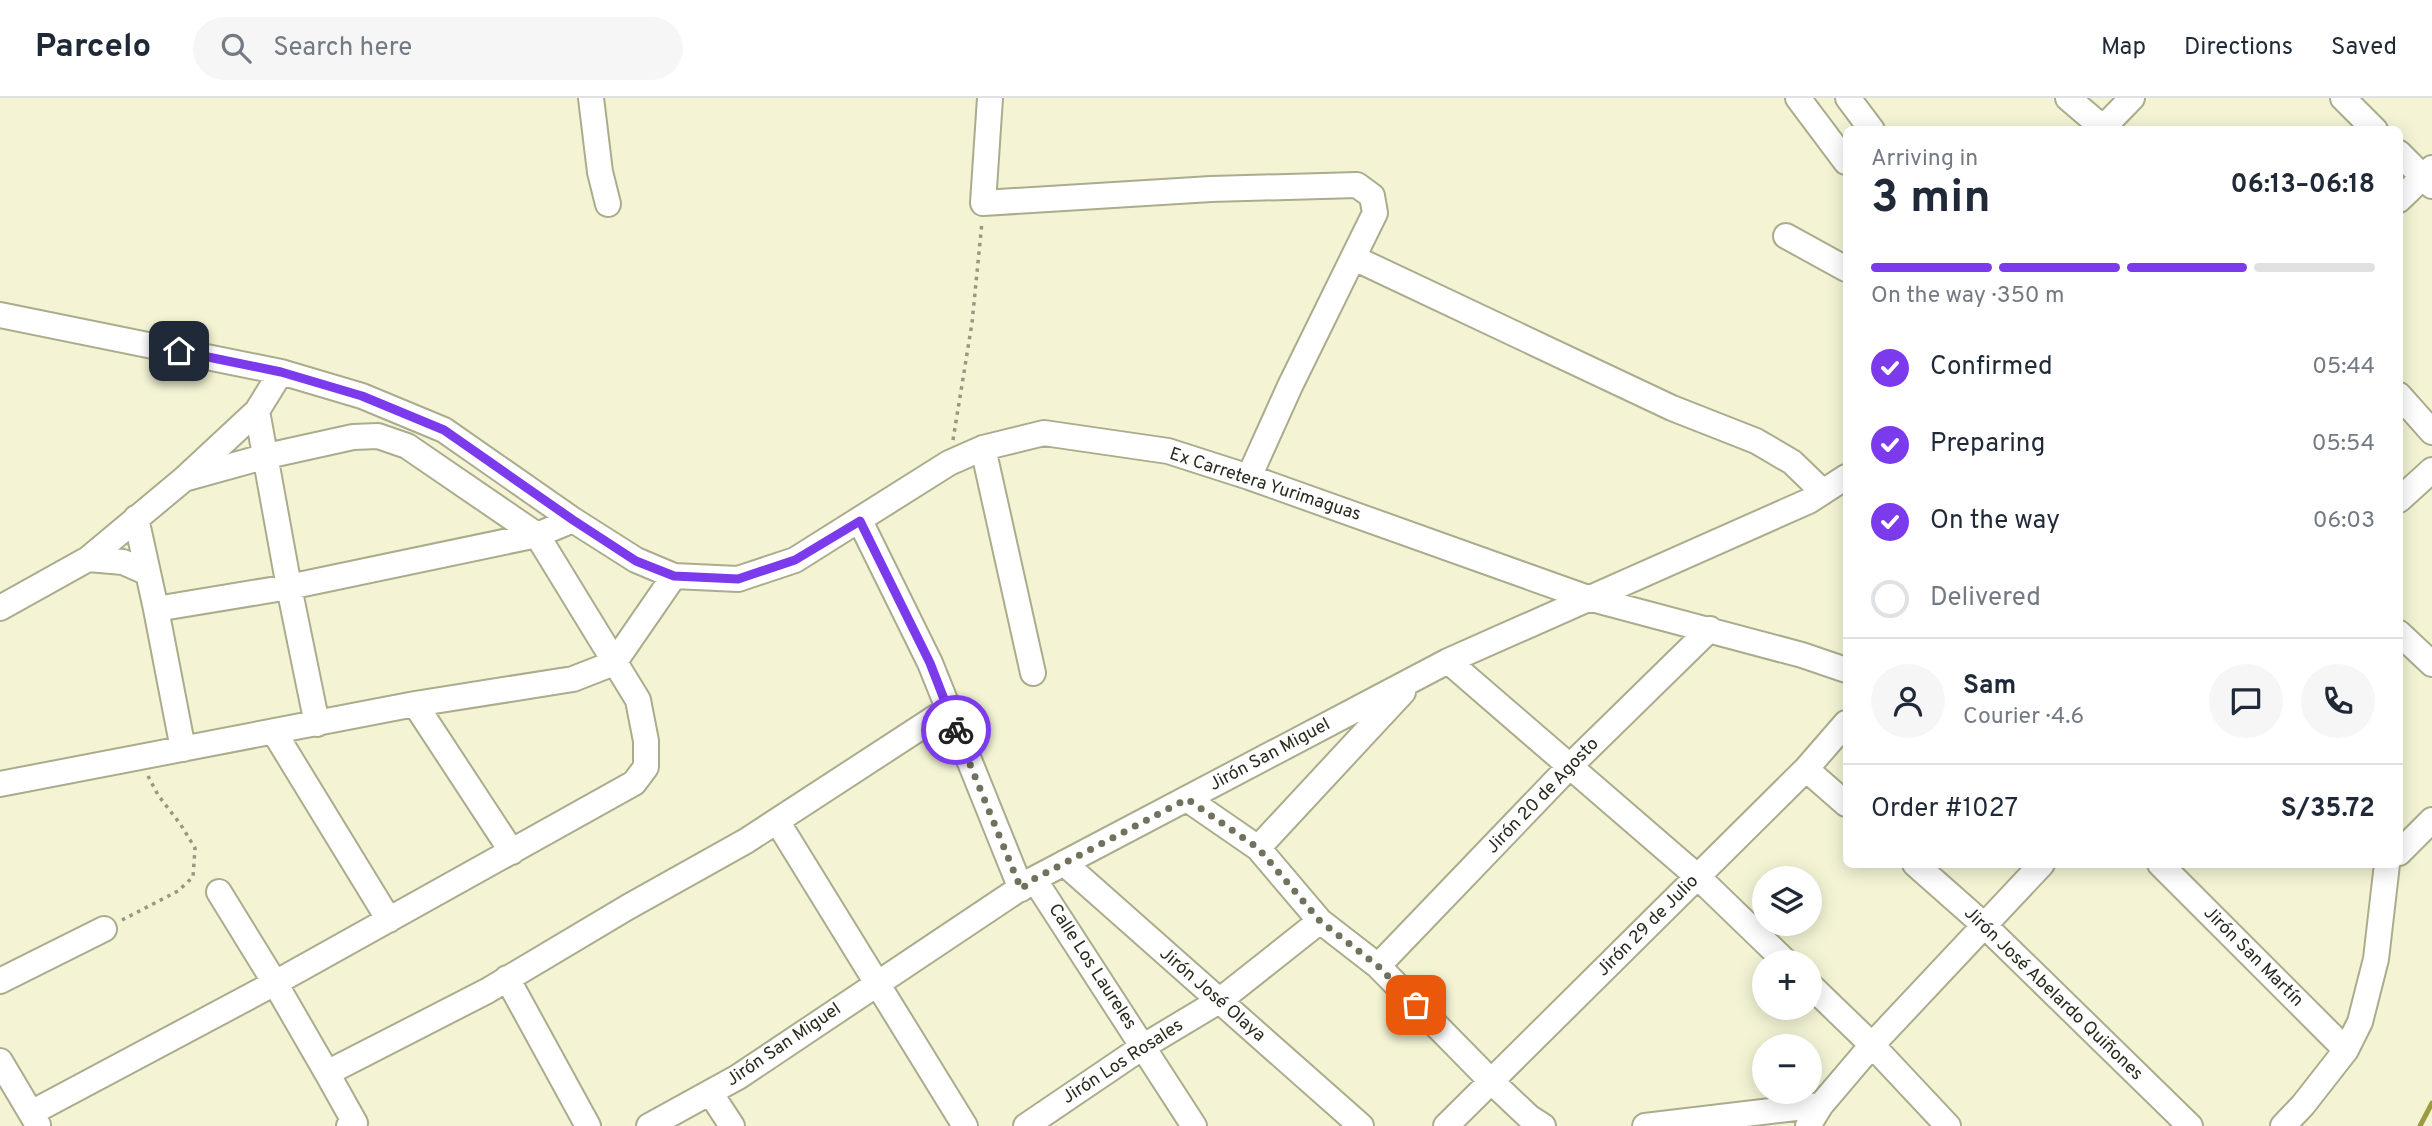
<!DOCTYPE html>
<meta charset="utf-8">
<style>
:root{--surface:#fff;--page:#f6f6f7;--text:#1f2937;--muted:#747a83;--line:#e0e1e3;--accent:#7c3aed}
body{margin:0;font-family:Overpass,sans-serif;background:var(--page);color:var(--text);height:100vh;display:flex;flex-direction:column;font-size:26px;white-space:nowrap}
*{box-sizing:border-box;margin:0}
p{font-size:23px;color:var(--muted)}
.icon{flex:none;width:38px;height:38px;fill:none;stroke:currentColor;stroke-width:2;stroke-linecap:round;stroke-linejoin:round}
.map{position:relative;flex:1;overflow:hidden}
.drawer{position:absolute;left:1843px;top:28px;width:560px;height:742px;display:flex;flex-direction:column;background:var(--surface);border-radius:10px;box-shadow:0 4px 18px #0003}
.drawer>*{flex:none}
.tools{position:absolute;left:1752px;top:768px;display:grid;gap:14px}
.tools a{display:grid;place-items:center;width:70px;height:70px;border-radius:50%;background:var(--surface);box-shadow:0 4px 18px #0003;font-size:35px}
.pin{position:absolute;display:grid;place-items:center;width:60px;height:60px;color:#fff;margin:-30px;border-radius:14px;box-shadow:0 4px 10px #0006}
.courier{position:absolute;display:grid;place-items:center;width:70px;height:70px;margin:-35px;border:5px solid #7c3aed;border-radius:50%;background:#fff;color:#222;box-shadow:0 2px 9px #0007}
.summary em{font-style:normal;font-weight:700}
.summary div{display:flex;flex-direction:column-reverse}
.summary{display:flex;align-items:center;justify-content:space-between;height:119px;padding:0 28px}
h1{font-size:46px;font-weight:700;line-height:52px}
.bar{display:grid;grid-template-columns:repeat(4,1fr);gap:10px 7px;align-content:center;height:84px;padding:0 28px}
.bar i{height:9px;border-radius:5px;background:var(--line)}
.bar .on{background:var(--accent)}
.bar p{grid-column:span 4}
.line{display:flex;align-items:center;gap:18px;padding:0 28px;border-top:2px solid var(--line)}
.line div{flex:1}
.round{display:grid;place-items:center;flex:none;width:74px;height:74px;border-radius:37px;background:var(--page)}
ol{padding:0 28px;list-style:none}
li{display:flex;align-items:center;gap:21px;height:77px}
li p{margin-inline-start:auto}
li .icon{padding:7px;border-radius:50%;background:var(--accent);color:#fff;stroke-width:4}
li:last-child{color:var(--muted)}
li i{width:38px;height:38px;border:4px solid var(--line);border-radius:50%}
header{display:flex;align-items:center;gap:42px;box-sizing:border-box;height:98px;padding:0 35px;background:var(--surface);border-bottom:2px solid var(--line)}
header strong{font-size:33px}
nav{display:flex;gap:38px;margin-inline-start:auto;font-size:24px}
.search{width:490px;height:63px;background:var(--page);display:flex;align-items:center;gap:18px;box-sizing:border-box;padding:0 24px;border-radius:38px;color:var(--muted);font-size:26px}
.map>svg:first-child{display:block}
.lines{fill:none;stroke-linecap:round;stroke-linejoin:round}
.stream{stroke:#9d9b41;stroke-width:5}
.minor-casing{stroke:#abab8d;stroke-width:28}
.path{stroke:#989882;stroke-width:3.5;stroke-dasharray:3.5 5;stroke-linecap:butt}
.minor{stroke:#fff;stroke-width:24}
.done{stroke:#71715e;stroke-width:7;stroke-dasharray:0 12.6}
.route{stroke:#7c3aed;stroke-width:9}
.labels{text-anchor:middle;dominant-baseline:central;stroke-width:5;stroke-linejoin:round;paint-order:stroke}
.street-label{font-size:18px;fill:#2a2a1e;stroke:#fff}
</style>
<header>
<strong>Parcelo</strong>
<div class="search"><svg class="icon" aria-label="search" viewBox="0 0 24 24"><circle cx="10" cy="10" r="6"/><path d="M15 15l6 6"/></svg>Search here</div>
<nav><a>Map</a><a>Directions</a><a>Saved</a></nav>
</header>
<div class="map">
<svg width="2432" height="1028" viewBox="0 0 2432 1028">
<rect width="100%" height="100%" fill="#f4f4d5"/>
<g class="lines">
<!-- stream -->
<path class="stream" d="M 2420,1028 L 2432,1005"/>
<!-- minor casing -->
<g class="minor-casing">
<path id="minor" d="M 591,0 L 600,74 L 608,106
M 990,0 L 983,105 L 1211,91 L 1357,87 L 1372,98 L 1375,115 L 1290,288 L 1249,379
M 1798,0 L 1846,64
M 1848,0 L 1872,32
M 2068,0 L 2102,29
M 2343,0 L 2375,32
M 2101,32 L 2132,0
M 2399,55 L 2432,88
M 2399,102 L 2432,70
M 1786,138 L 1846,171
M 1354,160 L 1672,310 L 1756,343 L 1792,364 L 1823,394
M 0,217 L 281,274 L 362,298 L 444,332 L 573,422 L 636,462 L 674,478 L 738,481 L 795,462 L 949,365 L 983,350 L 1044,335 L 1168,353 L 1249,379 L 1588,500 L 1802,557 L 1846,572
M 2399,297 L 2432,334
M 257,313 L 289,489 L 317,626
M 983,350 L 1033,575
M 2399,402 L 2432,372
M 136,420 L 156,511 L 183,651
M 860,423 L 930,565 L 1021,791
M 88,461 L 123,464 L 148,475
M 0,510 L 88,461 L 184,381 L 257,313 L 281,274
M 156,511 L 289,489 L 537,437 L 573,422
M 2399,535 L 2432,566
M 1448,563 L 1698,779 L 1786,864
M 415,606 L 512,754
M 274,634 L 389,822
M 1806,671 L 1846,706
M 0,686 L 415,606 L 573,581 L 614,565 L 674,478
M 1187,701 L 1258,750 L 1320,823 L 1378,868 L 1492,984 L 1529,1019 L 1543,1028
M 777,723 L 965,1028
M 1258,750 L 1403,594
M 2399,755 L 2432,722
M 1064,765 L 1361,1028
M 1915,766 L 1984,827 L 2190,1028
M 2160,766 L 2346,952
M 1034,781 L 1194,1028
M 219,794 L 275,885 L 327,975
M 1378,868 L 1569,669 L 1710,531
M 507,880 L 588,1028
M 0,883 L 104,831
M 1810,887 L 1872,947 L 1948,1028
M 0,963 L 38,1027
M 711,996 L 732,1028
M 31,1015 L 275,885 L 634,685 L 646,669 L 646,643 L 638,602 L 537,437 L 407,348 L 378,338 L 353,339 L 267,358 L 184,381
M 349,1028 L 355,1025 L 327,975 L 487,893 L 628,809 L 746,743 L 947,612
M 649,1028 L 738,979 L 1034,781 L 1448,563 L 1809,403 L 1846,379
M 1026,1028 L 1144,948 L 1219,903 L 1320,823
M 1446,1028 L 1806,671 L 1846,625
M 1645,1028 L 1821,1007
M 1808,1028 L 1821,1007 L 1872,947 L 2042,766
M 2283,1028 L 2303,1007 L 2346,952 L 2360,924 L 2376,861 L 2387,766"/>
</g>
<!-- path -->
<path class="path" d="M 953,342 L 972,225 L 982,124
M 122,822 L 178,793 L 193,779 L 195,750 L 181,727 L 158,697 L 148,678"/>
<!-- minor -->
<use href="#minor" class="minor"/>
</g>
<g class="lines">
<!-- done -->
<path class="done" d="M 956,632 L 1021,791 L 1034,781 L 1187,701 L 1258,750 L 1320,823 L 1378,868 L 1416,907"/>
<!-- route -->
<path class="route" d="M 179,253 L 281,274 L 362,298 L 444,332 L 573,422 L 636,463 L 674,478 L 738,481 L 795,462 L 860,423 L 930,565 L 956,632"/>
</g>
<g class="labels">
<!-- street labels -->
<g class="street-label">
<text transform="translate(1265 387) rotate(18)">Ex Carretera Yurimaguas</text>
<text transform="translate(1270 657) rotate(-28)">Jirón San Miguel</text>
<text transform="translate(1543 698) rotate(-46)">Jirón 20 de Agosto</text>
<text transform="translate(1648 828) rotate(-45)">Jirón 29 de Julio</text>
<text transform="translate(2253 859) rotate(45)">Jirón San Martín</text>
<text transform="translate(1092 869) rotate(57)">Calle Los Laureles</text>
<text transform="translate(2053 896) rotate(44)">Jirón José Abelardo Quiñones</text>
<text transform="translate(1212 897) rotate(41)">Jirón José Olaya</text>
<text transform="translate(784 947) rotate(-34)">Jirón San Miguel</text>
<text transform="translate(1123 964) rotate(-33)">Jirón Los Rosales</text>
</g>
</g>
</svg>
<div class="tools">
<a><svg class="icon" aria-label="layers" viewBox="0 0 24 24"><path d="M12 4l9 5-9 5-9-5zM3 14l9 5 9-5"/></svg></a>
<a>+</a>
<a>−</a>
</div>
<div class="pin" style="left:1416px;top:907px;background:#ea580c"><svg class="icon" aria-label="bag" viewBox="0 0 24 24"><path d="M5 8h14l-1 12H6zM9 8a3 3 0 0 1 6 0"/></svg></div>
<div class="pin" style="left:179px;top:253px;background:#1f2937"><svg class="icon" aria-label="home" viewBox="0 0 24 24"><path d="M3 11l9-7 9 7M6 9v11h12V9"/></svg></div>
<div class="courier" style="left:956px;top:632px"><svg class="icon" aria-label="bike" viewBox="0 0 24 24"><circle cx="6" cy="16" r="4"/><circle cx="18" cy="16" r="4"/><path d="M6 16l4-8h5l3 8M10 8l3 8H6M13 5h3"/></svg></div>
<section class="drawer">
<div class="summary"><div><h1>3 min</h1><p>Arriving in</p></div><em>06:13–06:18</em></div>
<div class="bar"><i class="on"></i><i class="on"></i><i class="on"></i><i></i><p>On the way · 350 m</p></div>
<ol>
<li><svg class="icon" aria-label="check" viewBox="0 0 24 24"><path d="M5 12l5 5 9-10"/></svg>Confirmed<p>05:44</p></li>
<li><svg class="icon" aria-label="check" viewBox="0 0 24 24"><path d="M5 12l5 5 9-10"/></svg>Preparing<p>05:54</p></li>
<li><svg class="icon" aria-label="check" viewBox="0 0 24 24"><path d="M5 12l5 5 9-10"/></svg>On the way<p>06:03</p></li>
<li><i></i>Delivered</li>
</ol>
<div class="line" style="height:126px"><a class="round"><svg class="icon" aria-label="person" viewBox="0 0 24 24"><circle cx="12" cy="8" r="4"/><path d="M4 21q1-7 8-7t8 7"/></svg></a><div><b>Sam</b><p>Courier · 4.6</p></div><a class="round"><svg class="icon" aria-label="chat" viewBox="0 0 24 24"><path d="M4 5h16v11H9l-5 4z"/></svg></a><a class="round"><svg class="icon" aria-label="phone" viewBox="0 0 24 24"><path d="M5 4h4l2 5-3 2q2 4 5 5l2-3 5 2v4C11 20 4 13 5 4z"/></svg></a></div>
<div class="line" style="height:91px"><div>Order #1027</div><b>S/35.72</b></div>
</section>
</div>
